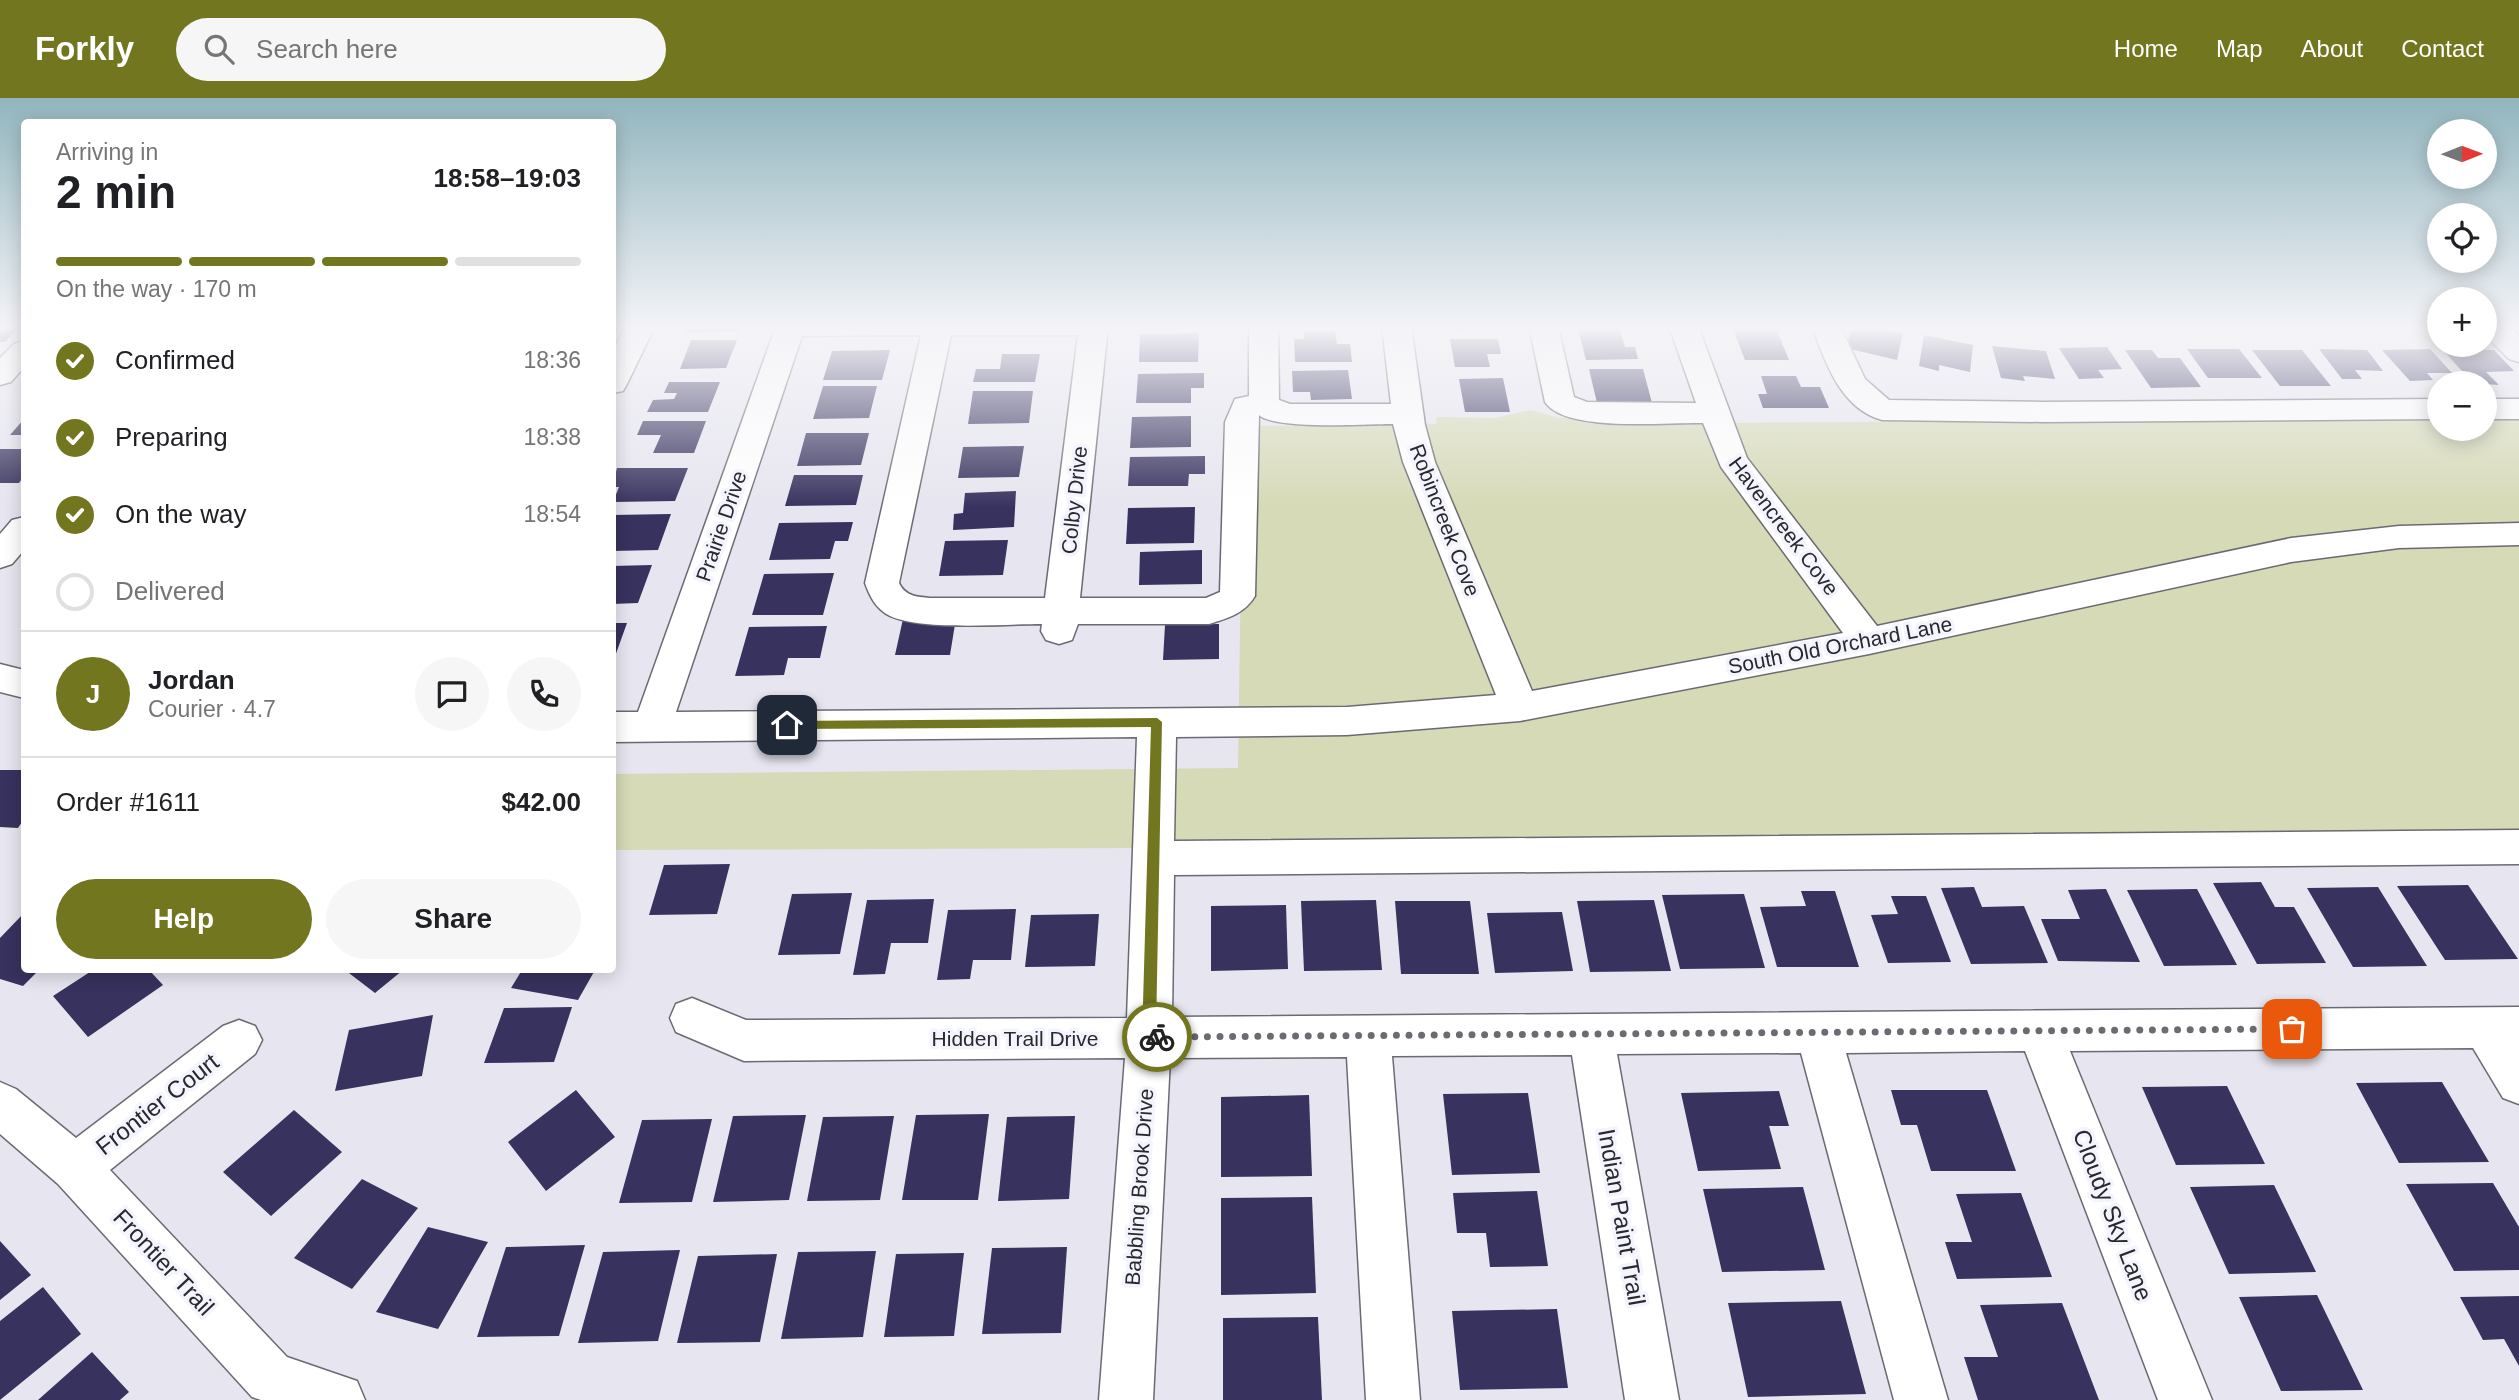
<!DOCTYPE html>
<meta charset="utf-8">
<style>
:root{--surface:#fff;--page:#f6f6f6;--text:#202124;--muted:#757577;--line:#e0e0e0;--accent:#72761e}
body{margin:0;font-family:Helvetica,sans-serif;background:var(--page);color:var(--text);height:100vh;display:flex;flex-direction:column;font-size:26px;white-space:nowrap}
*{box-sizing:border-box;margin:0}
p{font-size:23px;color:var(--muted)}
.icon{flex:none;width:38px;height:38px;fill:none;stroke:currentColor;stroke-width:2;stroke-linecap:round;stroke-linejoin:round}
.map{position:relative;flex:1;overflow:hidden}
.details{position:absolute;left:21px;top:21px;width:595px;height:854px;display:flex;flex-direction:column;background:var(--surface);border-radius:7px;box-shadow:0 4px 18px #0003}
.details>*{flex:none}
.needle{width:46px;rotate:89deg}
.buttons{position:absolute;left:2427px;top:21px;display:grid;gap:14px}
.buttons a{display:grid;place-items:center;width:70px;height:70px;border-radius:50%;background:var(--surface);box-shadow:0 4px 18px #0003;font-size:35px}
.pin{position:absolute;display:grid;place-items:center;width:60px;height:60px;color:#fff;margin:-30px;border-radius:14px;box-shadow:0 4px 10px #0006}
.courier{position:absolute;display:grid;place-items:center;width:70px;height:70px;margin:-35px;border:5px solid #72761e;border-radius:50%;background:#fff;color:#222;box-shadow:0 2px 9px #0007}
.head em{font-style:normal;font-weight:700}
.head div{display:flex;flex-direction:column-reverse}
.head{display:flex;align-items:center;justify-content:space-between;height:119px;padding:0 35px}
h1{font-size:46px;font-weight:700;line-height:52px}
.bar{display:grid;grid-template-columns:repeat(4,1fr);gap:10px 7px;align-content:center;height:84px;padding:0 35px}
.bar i{height:9px;border-radius:5px;background:var(--line)}
.bar .selected{background:var(--accent)}
.bar p{grid-column:span 4}
.line{display:flex;align-items:center;gap:18px;padding:0 35px;border-top:2px solid var(--line)}
.line div{flex:1}
.round{display:grid;place-items:center;flex:none;width:74px;height:74px;border-radius:37px;background:var(--page)}
ol{padding:0 35px;list-style:none}
li{display:flex;align-items:center;gap:21px;height:77px}
li p{margin-inline-start:auto}
li .icon{padding:7px;border-radius:50%;background:var(--accent);color:#fff;stroke-width:4}
li:last-child{color:var(--muted)}
li i{width:38px;height:38px;border:4px solid var(--line);border-radius:50%}
.cta{display:flex;gap:14px;margin-top:auto;padding:14px 35px}
.cta a{flex:1;height:80px;border-radius:42px;background:var(--accent);color:#fff;font-size:28px;font-weight:700;line-height:80px;text-align:center}
.cta a+a{background:var(--page);color:var(--text)}
header{display:flex;align-items:center;gap:42px;box-sizing:border-box;height:98px;padding:0 35px;background:var(--accent);color:#fff}
header strong{font-size:33px}
nav{display:flex;gap:38px;margin-inline-start:auto;font-size:24px}
.search{width:490px;height:63px;background:var(--page);display:flex;align-items:center;gap:18px;box-sizing:border-box;padding:0 24px;border-radius:38px;color:var(--muted);font-size:26px}
.map>svg:first-child{display:block}
.green{fill:#d6dab6}
.building{fill:#37325e}
.lines{fill:none;stroke-linecap:round;stroke-linejoin:round}
.minor-casing{stroke:#6a6a73;stroke-width:3}
.minor{fill:#fff;fill-rule:evenodd}
.route{fill:#72761e}
.done{stroke:#6c6b71;stroke-width:7;stroke-dasharray:0 12.6}
.labels{text-anchor:middle;dominant-baseline:central;stroke-width:7;stroke-linejoin:round;paint-order:stroke}
.street-label{font-size:21px;fill:#29292d;stroke:#f4f4fe}
.near-street-label{font-size:24px;fill:#29292d;stroke:#f4f4fe}
</style>
<header>
<strong>Forkly</strong>
<div class="search"><svg class="icon" aria-label="search" viewBox="0 0 24 24"><circle cx="10" cy="10" r="6"/><path d="M15 15l6 6"/></svg>Search here</div>
<nav><a>Home</a><a>Map</a><a>About</a><a>Contact</a></nav>
</header>
<div class="map">
<svg width="2519" height="1302" viewBox="0 0 2519 1302">
<rect width="100%" height="100%" fill="#e7e6f0"/>
<!-- green -->
<path class="green" d="M 1531,312 L 1560,320 L 1602,318 L 1709,325 L 2439,320 L 2440,331 L 2485,331 L 2485,320 L 2519,319 L 2519,741 L 2376,745 L 613,752 L 612,676 L 1238,670 L 1243,328 L 1332,327 L 1332,321 L 1436,326 L 1437,319 L 1495,320 Z"/>
<!-- building -->
<path class="building" d="M 0,228 L 20,228 L 5,244 L 0,244 Z
M 687,228 L 742,228 L 740,233 L 685,234 Z
M 1450,228 L 1492,228 L 1493,232 L 1451,233 Z
M 1775,228 L 1789,262 L 1745,262 L 1732,229 Z
M 1852,228 L 1870,228 L 1903,235 L 1897,262 L 1846,250 Z
M 1619,230 L 1625,249 L 1635,249 L 1638,261 L 1586,262 L 1578,231 Z
M 1304,233 L 1335,233 L 1337,246 L 1350,246 L 1352,264 L 1295,264 L 1294,241 L 1304,241 Z
M 1199,235 L 1198,264 L 1139,264 L 1140,236 Z
M 1924,237 L 1973,247 L 1970,274 L 1939,267 L 1939,273 L 1919,268 Z
M 1450,241 L 1498,241 L 1501,256 L 1487,256 L 1490,269 L 1455,269 Z
M 691,242 L 737,242 L 726,270 L 680,271 Z
M 2452,247 L 2478,247 L 2483,252 L 2494,252 L 2514,273 L 2486,274 L 2499,287 L 2473,285 L 2440,249 L 2454,249 Z
M 1992,248 L 2046,253 L 2055,281 L 2023,278 L 2025,283 L 2001,280 Z
M 2107,249 L 2122,271 L 2098,272 L 2104,280 L 2079,281 L 2059,250 Z
M 2187,251 L 2239,251 L 2262,280 L 2208,280 Z
M 2319,251 L 2367,252 L 2383,273 L 2355,272 L 2362,281 L 2342,281 Z
M 2430,251 L 2452,275 L 2427,275 L 2433,282 L 2410,283 L 2382,252 Z
M 890,252 L 882,282 L 823,282 L 832,253 Z
M 2125,252 L 2152,252 L 2158,260 L 2180,260 L 2201,289 L 2151,290 Z
M 2252,252 L 2302,252 L 2331,288 L 2280,288 Z
M 1002,256 L 1040,256 L 1035,284 L 973,284 L 976,271 L 1000,271 Z
M 1589,271 L 1643,271 L 1652,305 L 1597,305 Z
M 1348,272 L 1352,301 L 1311,302 L 1310,294 L 1293,294 L 1292,273 Z
M 1204,275 L 1204,290 L 1191,290 L 1191,305 L 1136,305 L 1138,276 Z
M 1761,278 L 1796,278 L 1801,289 L 1820,289 L 1829,310 L 1763,310 L 1758,296 L 1767,296 Z
M 1503,280 L 1510,314 L 1465,314 L 1459,281 Z
M 669,284 L 720,284 L 708,314 L 647,314 L 653,302 L 674,301 L 677,295 L 664,295 Z
M 823,288 L 877,288 L 869,320 L 813,321 Z
M 973,293 L 1033,293 L 1029,325 L 968,326 Z
M 1191,318 L 1191,349 L 1130,350 L 1132,319 Z
M 24,321 L 24,337 L 10,337 Z
M 643,323 L 706,323 L 694,355 L 653,355 L 661,337 L 637,337 Z
M 806,335 L 869,335 L 861,367 L 797,368 Z
M 1024,348 L 1019,379 L 958,380 L 963,349 Z
M 0,351 L 24,351 L 24,378 L 19,385 L 0,385 Z
M 1205,358 L 1205,376 L 1189,376 L 1188,388 L 1128,388 L 1130,359 Z
M 617,370 L 688,370 L 675,403 L 613,404 L 619,389 L 612,389 Z
M 794,377 L 863,377 L 856,407 L 785,408 Z
M 1016,393 L 1014,429 L 953,432 L 954,416 L 963,415 L 965,395 Z
M 1195,409 L 1194,445 L 1126,446 L 1128,410 Z
M 671,416 L 658,452 L 612,453 L 612,417 Z
M 853,424 L 848,443 L 835,443 L 830,461 L 769,462 L 779,425 Z
M 1008,442 L 1003,477 L 939,478 L 945,443 Z
M 1202,452 L 1202,486 L 1139,487 L 1140,454 Z
M 652,467 L 638,505 L 612,506 L 612,468 Z
M 834,475 L 823,517 L 752,517 L 764,476 Z
M 956,520 L 950,557 L 895,557 L 903,521 Z
M 612,525 L 627,525 L 613,564 L 612,564 Z
M 1219,526 L 1219,561 L 1163,562 L 1165,527 Z
M 827,528 L 820,560 L 788,560 L 784,577 L 735,578 L 749,529 Z
M 0,672 L 24,672 L 24,721 L 18,730 L 0,729 Z
M 730,766 L 717,816 L 649,817 L 664,767 Z
M 2261,784 L 2275,809 L 2294,809 L 2326,865 L 2257,866 L 2213,785 Z
M 2468,787 L 2518,861 L 2445,862 L 2397,788 Z
M 1974,789 L 1982,809 L 2024,808 L 2048,865 L 1971,866 L 1941,790 Z
M 2378,789 L 2427,868 L 2353,869 L 2307,790 Z
M 2106,791 L 2140,864 L 2058,863 L 2041,821 L 2080,821 L 2068,792 Z
M 2197,791 L 2237,867 L 2164,868 L 2127,792 Z
M 1801,793 L 1835,793 L 1859,869 L 1777,869 L 1760,809 L 1806,808 Z
M 852,795 L 840,856 L 778,857 L 792,796 Z
M 1744,796 L 1765,870 L 1680,871 L 1662,797 Z
M 1891,798 L 1926,798 L 1951,864 L 1888,865 L 1871,817 L 1898,816 Z
M 934,801 L 928,845 L 891,845 L 885,876 L 853,877 L 867,802 Z
M 1376,802 L 1382,872 L 1304,873 L 1301,803 Z
M 1654,802 L 1671,873 L 1590,874 L 1577,803 Z
M 1395,803 L 1470,803 L 1479,876 L 1401,876 Z
M 1286,807 L 1288,871 L 1211,873 L 1211,808 Z
M 1016,811 L 1011,862 L 973,862 L 970,881 L 937,882 L 948,812 Z
M 1562,814 L 1573,873 L 1495,875 L 1487,815 Z
M 24,815 L 24,872 L 39,872 L 23,888 L 0,881 L 0,840 Z
M 1099,816 L 1095,868 L 1025,869 L 1031,817 Z
M 93,872 L 149,872 L 163,887 L 88,939 L 53,898 Z
M 345,872 L 403,872 L 375,895 Z
M 522,872 L 595,872 L 578,902 L 511,890 Z
M 572,909 L 554,964 L 484,965 L 504,910 Z
M 433,917 L 422,978 L 335,993 L 349,932 Z
M 2442,984 L 2489,1064 L 2399,1065 L 2356,985 Z
M 2227,988 L 2265,1066 L 2176,1067 L 2142,989 Z
M 576,992 L 615,1039 L 546,1093 L 508,1044 Z
M 1891,992 L 1987,992 L 2016,1073 L 1931,1073 L 1917,1027 L 1901,1027 Z
M 1779,993 L 1789,1028 L 1769,1028 L 1781,1071 L 1698,1073 L 1681,995 Z
M 1528,995 L 1540,1075 L 1452,1077 L 1443,996 Z
M 1309,997 L 1312,1078 L 1221,1079 L 1221,999 Z
M 294,1012 L 342,1054 L 271,1118 L 223,1074 Z
M 989,1016 L 978,1102 L 902,1102 L 916,1017 Z
M 806,1017 L 789,1102 L 713,1104 L 733,1018 Z
M 894,1018 L 880,1102 L 807,1103 L 823,1019 Z
M 1075,1018 L 1069,1101 L 998,1103 L 1007,1019 Z
M 712,1021 L 692,1104 L 619,1105 L 642,1022 Z
M 362,1081 L 418,1110 L 352,1191 L 294,1160 Z
M 2493,1085 L 2519,1129 L 2519,1172 L 2454,1173 L 2406,1086 Z
M 2274,1087 L 2316,1174 L 2229,1176 L 2190,1089 Z
M 1803,1089 L 1825,1172 L 1722,1174 L 1703,1091 Z
M 1537,1093 L 1548,1168 L 1490,1169 L 1486,1135 L 1457,1135 L 1453,1095 Z
M 2021,1095 L 2052,1179 L 1957,1181 L 1945,1144 L 1972,1144 L 1956,1096 Z
M 1312,1099 L 1316,1195 L 1221,1197 L 1221,1100 Z
M 428,1129 L 488,1144 L 438,1231 L 376,1214 Z
M 0,1143 L 31,1177 L 0,1202 Z
M 585,1147 L 559,1238 L 477,1239 L 506,1149 Z
M 1067,1149 L 1061,1235 L 982,1236 L 992,1150 Z
M 680,1152 L 658,1243 L 578,1245 L 603,1154 Z
M 876,1153 L 863,1239 L 781,1241 L 798,1154 Z
M 964,1155 L 954,1238 L 884,1239 L 896,1156 Z
M 777,1156 L 760,1244 L 677,1245 L 698,1158 Z
M 43,1189 L 81,1236 L 0,1302 L 0,1223 Z
M 2317,1197 L 2363,1292 L 2281,1293 L 2239,1199 Z
M 2519,1198 L 2519,1268 L 2504,1241 L 2483,1242 L 2460,1199 Z
M 1841,1203 L 1866,1296 L 1748,1299 L 1728,1205 Z
M 2062,1205 L 2099,1302 L 1978,1302 L 1964,1259 L 1998,1259 L 1980,1207 Z
M 1557,1211 L 1568,1290 L 1460,1292 L 1452,1213 Z
M 1318,1219 L 1322,1302 L 1223,1302 L 1223,1220 Z
M 92,1254 L 129,1294 L 120,1302 L 38,1302 Z"/>
<g class="lines">
<!-- minor casing -->
<g class="minor-casing">
<path id="minor" d="M 626,228 L 655,228 L 627,286 L 623,293 L 612,295 L 612,254 Z
M 776,228 L 1108,228 L 1080,500 L 1206,500 L 1220,494 L 1225,324 L 1235,301 L 1249,298 L 1249,228 L 1278,228 L 1279,302 L 1290,306 L 1391,306 L 1382,228 L 1411,228 L 1425,327 L 1435,364 L 1532,593 L 1843,535 L 1721,369 L 1703,325 C 1667,324 1565,335 1545,304 L 1529,228 L 1558,228 L 1574,299 L 1587,304 L 1696,305 L 1669,228 L 1698,228 L 1747,360 L 1877,528 L 2291,440 L 2399,428 L 2519,425 L 2519,447 L 2399,450 L 2291,464 L 1869,556 L 1520,623 L 1347,637 L 1176,639 L 1174,743 L 2519,732 L 2519,766 L 1174,777 L 1172,919 L 2519,909 L 2519,1006 L 2503,1000 L 2473,950 L 2070,953 L 2212,1302 L 2158,1302 L 2025,953 L 1846,955 L 1948,1302 L 1894,1302 L 1801,955 L 1617,956 L 1679,1302 L 1625,1302 L 1572,957 L 1392,958 L 1420,1302 L 1366,1302 L 1347,959 L 1170,960 L 1153,1302 L 1099,1302 L 1125,960 L 744,963 L 676,934 L 670,920 L 676,906 L 692,900 L 746,922 L 1127,920 L 1137,639 L 612,644 L 612,614 L 638,614 ZM 921,237 L 865,485 C 870,499 876,511 890,518 C 923,533 1004,526 1042,526 L 1041,533 L 1046,542 L 1059,546 L 1072,542 L 1078,526 L 1209,526 C 1228,520 1244,516 1255,498 L 1259,317 C 1275,332 1367,326 1393,326 L 1403,364 L 1496,597 L 1347,609 L 676,614 L 802,238 ZM 951,237 L 1078,237 L 1045,500 L 930,500 C 917,499 905,498 899,485 Z
M 1812,228 L 1840,228 L 1865,281 L 1889,302 L 2044,304 L 2440,301 L 2440,321 L 2044,324 L 1882,322 C 1841,311 1825,264 1812,228 Z
M 2485,228 L 2508,228 L 2519,238 L 2519,264 L 2509,261 L 2485,237 Z
M 24,243 L 24,269 L 11,284 L 0,287 L 0,260 L 14,246 Z
M 2485,301 L 2519,301 L 2519,321 L 2485,321 Z
M 24,419 L 24,452 L 12,466 L 0,470 L 0,436 L 12,422 Z
M 0,566 L 24,572 L 24,600 L 0,594 Z
M 239,922 L 255,928 L 262,942 L 255,956 L 110,1072 L 287,1259 L 357,1283 L 365,1302 L 261,1302 L 252,1299 L 58,1086 L 0,1036 L 0,984 L 16,991 L 76,1040 L 223,928 Z"/>
</g>
<!-- minor -->
<use href="#minor" class="minor"/>
</g>
<!-- sky -->
<linearGradient id="sky" x2="0" y2="1"><stop stop-color="#92b5be"/><stop offset="0.56" stop-color="#f4f4f8"/><stop offset="1" stop-color="#f4f4f8" stop-opacity="0"/></linearGradient>
<rect width="2519" height="410" fill="url(#sky)"/>
<!-- route -->
<path class="route" d="M 1157,620 L 1162,624 L 1156,933 L 1162,935 L 1164,939 L 1157,946 L 1144,944 L 1142,940 L 1151,629 L 787,631 L 782,627 L 787,623 Z"/>
<g class="lines">
<!-- done -->
<path class="done" d="M 1157,939 L 2292,931"/>
</g>
<g class="labels">
<!-- street labels -->
<g class="street-label">
<text transform="translate(1074 402) rotate(-84)">Colby Drive</text>
<text transform="translate(1445 422) rotate(69)">Robincreek Cove</text>
<text transform="translate(721 428) rotate(-71)">Prairie Drive</text>
<text transform="translate(1784 428) rotate(53)">Havencreek Cove</text>
<text transform="translate(1840 547) rotate(-11)">South Old Orchard Lane</text>
<text x="1015" y="940">Hidden Trail Drive</text>
<text transform="translate(1139 1089) rotate(-86)">Babbling Brook Drive</text>
</g>
<!-- near-street labels -->
<g class="near-street-label">
<text transform="translate(157 1006) rotate(-38)">Frontier Court</text>
<text transform="translate(2113 1117) rotate(69)">Cloudy Sky Lane</text>
<text transform="translate(1622 1119) rotate(80)">Indian Paint Trail</text>
<text transform="translate(164 1164) rotate(47)">Frontier Trail</text>
</g>
</g>
</svg>
<div class="buttons">
<a><svg class="needle" viewBox="-14 -14 28 28"><path d="M0-13l5 13h-10z" fill="#e53935"/><path d="M0 13l5-13h-10z" fill="#757577"/></svg></a>
<a><svg class="icon" aria-label="locate" viewBox="0 0 24 24"><circle cx="12" cy="12" r="6"/><path d="M12 2v4M12 18v4M2 12h4M18 12h4"/></svg></a>
<a>+</a>
<a>−</a>
</div>
<div class="pin" style="left:2292px;top:931px;background:#ea580c"><svg class="icon" aria-label="bag" viewBox="0 0 24 24"><path d="M5 8h14l-1 12H6zM9 8a3 3 0 0 1 6 0"/></svg></div>
<div class="pin" style="left:787px;top:627px;background:#1f2937"><svg class="icon" aria-label="home" viewBox="0 0 24 24"><path d="M3 11l9-7 9 7M6 9v11h12V9"/></svg></div>
<div class="courier" style="left:1157px;top:939px"><svg class="icon" aria-label="bike" viewBox="0 0 24 24"><circle cx="6" cy="16" r="4"/><circle cx="18" cy="16" r="4"/><path d="M6 16l4-8h5l3 8M10 8l3 8H6M13 5h3"/></svg></div>
<section class="details">
<div class="head"><div><h1>2 min</h1><p>Arriving in</p></div><em>18:58–19:03</em></div>
<div class="bar"><i class="selected"></i><i class="selected"></i><i class="selected"></i><i></i><p>On the way · 170 m</p></div>
<ol>
<li><svg class="icon" aria-label="check" viewBox="0 0 24 24"><path d="M5 12l5 5 9-10"/></svg>Confirmed<p>18:36</p></li>
<li><svg class="icon" aria-label="check" viewBox="0 0 24 24"><path d="M5 12l5 5 9-10"/></svg>Preparing<p>18:38</p></li>
<li><svg class="icon" aria-label="check" viewBox="0 0 24 24"><path d="M5 12l5 5 9-10"/></svg>On the way<p>18:54</p></li>
<li><i></i>Delivered</li>
</ol>
<div class="line" style="height:126px"><b class="round" style="background:var(--accent);color:#fff">J</b><div><b>Jordan</b><p>Courier · 4.7</p></div><a class="round"><svg class="icon" aria-label="chat" viewBox="0 0 24 24"><path d="M4 5h16v11H9l-5 4z"/></svg></a><a class="round"><svg class="icon" aria-label="phone" viewBox="0 0 24 24"><path d="M5 4h4l2 5-3 2q2 4 5 5l2-3 5 2v4C11 20 4 13 5 4z"/></svg></a></div>
<div class="line" style="height:91px"><div>Order #1611</div><b>$42.00</b></div>
<div class="cta"><a>Help</a><a>Share</a></div>
</section>
</div>
